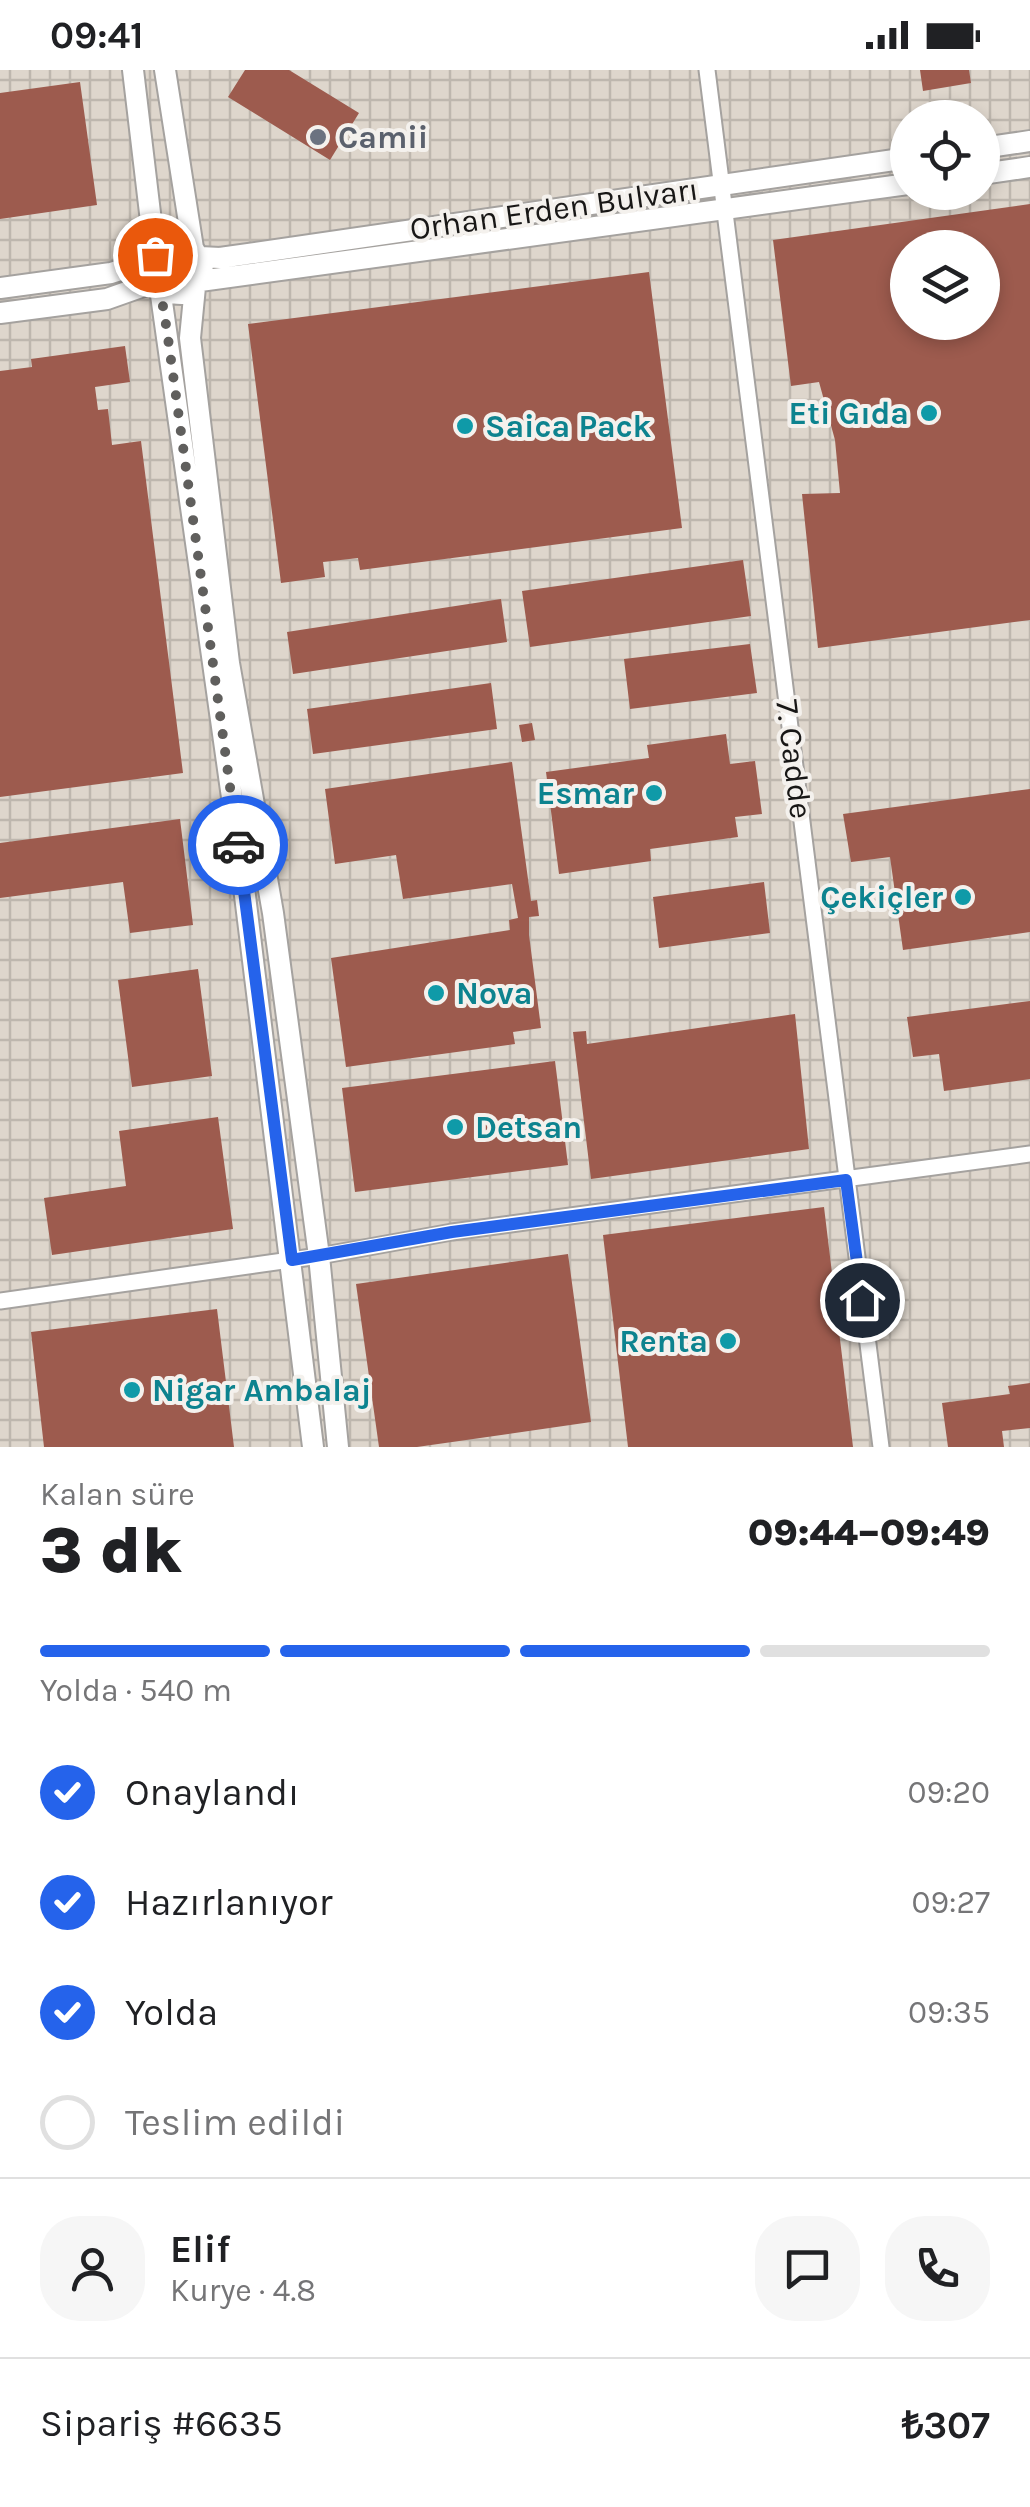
<!DOCTYPE html>
<html lang="tr">
<meta charset="utf-8">
<style>
:root{--surface:#fff;--page:#f6f6f6;--text:#202124;--muted:#757577;--line:#e0e0e0;--accent:#2563eb}
body{margin:0;font-family:Karla,sans-serif;background:var(--page);color:var(--text);height:100vh;display:flex;flex-direction:column;font-size:38px;white-space:nowrap}
*{box-sizing:border-box;margin:0}
p{font-size:32px;color:var(--muted)}
.icon{flex:none;width:55px;height:55px;fill:none;stroke:currentColor;stroke-width:2;stroke-linecap:round;stroke-linejoin:round}
.map{position:relative;height:1377px;overflow:hidden}
.sheet{display:flex;flex-direction:column;background:var(--surface);flex:1}
.sheet>*{flex:none}
.buttons{position:absolute;left:890px;top:30px;display:grid;gap:20px}
.buttons a{display:grid;place-items:center;width:110px;height:110px;border-radius:50%;background:var(--surface);box-shadow:0 5px 15px #0003;font-size:50px}
.pin{position:absolute;display:grid;place-items:center;width:85px;height:85px;color:#fff;margin:-42px;border:5px solid #fff;border-radius:50%;box-shadow:0 2px 10px #0007}
.courier{position:absolute;display:grid;place-items:center;width:100px;height:100px;margin:-50px;border:8px solid #2563eb;border-radius:50%;background:#fff;color:#222;box-shadow:0 2px 12px #0007}
.overview em{font-style:normal;font-weight:800}
.overview div{display:flex;flex-direction:column-reverse}
.overview{display:flex;align-items:center;justify-content:space-between;height:170px;padding:0 40px}
h1{font-size:65px;font-weight:800;line-height:75px}
.bar{display:grid;grid-template-columns:repeat(4,1fr);gap:15px 10px;align-content:center;height:120px;padding:0 40px}
.bar i{height:12px;border-radius:8px;background:var(--line)}
.bar .selected{background:var(--accent)}
.bar p{grid-column:span 4}
.line{display:flex;align-items:center;gap:25px;padding:0 40px;border-top:2px solid var(--line)}
.line div{flex:1}
.round{display:grid;place-items:center;flex:none;width:105px;height:105px;border-radius:40px;background:var(--page)}
ol{padding:0 40px;list-style:none}
li{display:flex;align-items:center;gap:30px;height:110px}
li p{margin-inline-start:auto}
li .icon{padding:10px;border-radius:50%;background:var(--accent);color:#fff;stroke-width:4}
li:last-child{color:var(--muted)}
li i{width:55px;height:55px;border:5px solid var(--line);border-radius:50%}
.status{display:flex;justify-content:space-between;align-items:center;height:70px;padding:0 50px;background:var(--surface);direction:ltr}
.status svg{height:28px;fill:currentColor}
.map>svg:first-child{display:block}
.industrial{fill:url(#industrial-grid);fill-rule:evenodd}
.building{fill:#9d5b4e;fill-rule:evenodd}
.lines{fill:none;stroke-linecap:round;stroke-linejoin:round}
.street-casing{stroke:#a5a29f;stroke-width:19}
.secondary-casing{stroke:#a5a29f;stroke-width:24}
.street{stroke:#fff;stroke-width:15}
.secondary{stroke:#fff;stroke-width:20}
.done{stroke:#605f5d;stroke-width:10;stroke-dasharray:0 18}
.route{stroke:#2563eb;stroke-width:12}
.worship-dot{fill:#6b7280;stroke:#f4f1ed;stroke-width:4}
.culture-dot{fill:#0f9aa8;stroke:#f4f1ed;stroke-width:4}
.labels{text-anchor:middle;dominant-baseline:central;stroke-width:8;stroke-linejoin:round;paint-order:stroke}
.worship-label{font-size:32px;font-weight:bold;fill:#5b616d;stroke:#f4f1ed;text-anchor:start}
.street-label{font-size:32px;fill:#181716;stroke:#f4f1ed}
.culture-label{font-size:32px;font-weight:bold;fill:#0d838f;stroke:#f4f1ed;text-anchor:end}
</style>
<div class="status"><b>09:41</b><svg viewBox="0 0 49 12"><path d="M0 12V9h3v3zM5 12V6h3v6zM10 12V3h3v9zM15 12V0h3v12zM26 1h20v11H26zM47 4h2v5h-2z"/></svg></div>
<div class="map">
<svg width="1030" height="1377" viewBox="0 0 1030 1377">
<defs>
<pattern id="industrial-grid" width="8" height="8" patternUnits="userSpaceOnUse" patternTransform="scale(2.5)"><rect width="8" height="8" fill="#ded6cc"/><path d="M0 4h8M4 0v8" fill="none" stroke="#beb7ae"/></pattern>
</defs>
<rect width="100%" height="100%" fill="#e7e4e0"/>
<!-- industrial -->
<path class="industrial" d="M 0,0 L 1030,0 L 1030,1377 L 0,1377 ZM 908,48 L 982,48 L 982,122 L 908,122 ZM 908,178 L 982,178 L 982,252 L 908,252 Z"/>
<!-- building -->
<path class="building" d="M 245,0 L 289,0 L 359,43 L 330,90 L 228,27 Z
M 920,0 L 969,0 L 971,13 L 923,21 Z
M 80,12 L 97,135 L 0,149 L 0,23 Z
M 1030,134 L 1030,550 L 818,578 L 802,424 L 840,423 L 835,370 L 819,312 L 791,316 L 773,170 ZM 908,178 L 982,178 L 982,252 L 908,252 Z
M 649,202 L 682,458 L 360,500 L 358,488 L 323,492 L 325,507 L 281,513 L 248,254 Z
M 125,276 L 130,312 L 95,317 L 98,340 L 108,339 L 112,375 L 141,371 L 183,703 L 0,727 L 0,301 L 32,297 L 31,289 Z
M 743,490 L 751,546 L 530,577 L 522,521 Z
M 501,529 L 507,572 L 293,604 L 287,562 Z
M 750,574 L 757,623 L 630,639 L 624,589 Z
M 491,613 L 497,659 L 313,684 L 307,639 Z
M 532,653 L 535,670 L 522,672 L 519,655 Z
M 726,664 L 730,694 L 755,691 L 762,744 L 735,747 L 738,767 L 650,779 L 651,791 L 559,804 L 546,702 L 649,688 L 647,675 Z
M 512,692 L 531,831 L 537,830 L 539,846 L 529,847 L 529,865 L 541,958 L 513,962 L 515,974 L 346,997 L 331,888 L 510,860 L 509,850 L 518,848 L 512,814 L 403,829 L 396,785 L 335,794 L 325,719 Z
M 1030,719 L 1030,862 L 903,880 L 890,787 L 851,792 L 843,744 Z
M 180,749 L 193,855 L 130,863 L 123,812 L 0,828 L 0,773 Z
M 764,812 L 770,863 L 659,878 L 653,827 Z
M 198,899 L 212,1006 L 132,1017 L 118,910 Z
M 1030,931 L 1030,1009 L 944,1021 L 939,984 L 913,987 L 907,947 Z
M 795,944 L 809,1079 L 591,1109 L 573,962 L 586,961 L 587,974 Z
M 555,991 L 568,1095 L 355,1122 L 342,1018 Z
M 218,1047 L 233,1159 L 52,1185 L 44,1128 L 126,1116 L 119,1061 Z
M 824,1137 L 853,1377 L 628,1377 L 603,1165 Z
M 568,1184 L 591,1352 L 417,1377 L 379,1377 L 356,1214 Z
M 217,1239 L 234,1377 L 44,1377 L 31,1262 Z
M 1030,1313 L 1030,1358 L 1002,1361 L 1004,1377 L 948,1377 L 942,1333 L 1010,1324 L 1008,1316 Z"/>
<g class="lines">
<!-- street casing -->
<g class="street-casing">
<path id="street" d="M 707,0 L 881,1377
M 0,1231 L 319,1186 L 452,1162 L 1030,1084"/>
</g>
<!-- secondary casing -->
<g class="secondary-casing">
<path id="secondary" d="M 133,0 L 155,185
M 165,0 L 193,178
M 982,78 L 1030,71
M 982,104 L 1030,97
M 200,187 L 220,188 L 908,88
M 200,211 L 203,195 L 193,178 C 149,155 132,224 182,224 L 200,211 L 908,114
M 195,217 L 190,268 L 229,593 L 273,843 L 319,1186 L 338,1377
M 0,218 L 111,203 L 152,190
M 160,218 L 239,777 L 313,1377
M 0,243 L 107,229 L 155,212"/>
</g>
<!-- street -->
<use href="#street" class="street"/>
<!-- secondary -->
<use href="#secondary" class="secondary"/>
</g>
<g class="lines">
<!-- done -->
<path class="done" d="M 155,185 L 152,205 L 160,218 L 167,261 L 238,775"/>
<!-- route -->
<path class="route" d="M 238,775 L 292,1190 L 452,1162 L 846,1110 L 862,1230"/>
</g>
<!-- markers -->
<circle class="worship-dot" cx="318" cy="67" r="10"/>
<g class="culture-dot">
<circle cx="929" cy="343" r="10"/>
<circle cx="465" cy="356" r="10"/>
<circle cx="654" cy="723" r="10"/>
<circle cx="963" cy="827" r="10"/>
<circle cx="436" cy="923" r="10"/>
<circle cx="455" cy="1057" r="10"/>
<circle cx="728" cy="1271" r="10"/>
<circle cx="132" cy="1320" r="10"/>
</g>
<g class="labels">
<!-- worship labels -->
<g class="worship-label">
<text x="338" y="67">Camii</text>
</g>
<!-- street labels -->
<g class="street-label">
<text transform="translate(554 139) rotate(-8)">Orhan Erden Bulvarı</text>
<text transform="translate(794 689) rotate(83)">7. Cadde</text>
</g>
<!-- culture labels -->
<g class="culture-label">
<text x="909" y="343">Eti Gıda</text>
<text x="485" y="356" text-anchor="start">Saica Pack</text>
<text x="634" y="723">Esmar</text>
<text x="943" y="827">Çekiçler</text>
<text x="456" y="923" text-anchor="start">Nova</text>
<text x="475" y="1057" text-anchor="start">Detsan</text>
<text x="708" y="1271">Renta</text>
<text x="152" y="1320" text-anchor="start">Nigar Ambalaj</text>
</g>
</g>
</svg>
<div class="buttons">
<a><svg class="icon" aria-label="locate" viewBox="0 0 24 24"><circle cx="12" cy="12" r="6"/><path d="M12 2v4M12 18v4M2 12h4M18 12h4"/></svg></a>
<a><svg class="icon" aria-label="layers" viewBox="0 0 24 24"><path d="M12 4l9 5-9 5-9-5zM3 14l9 5 9-5"/></svg></a>
</div>
<div class="pin" style="left:155px;top:185px;background:#ea580c"><svg class="icon" aria-label="bag" viewBox="0 0 24 24"><path d="M5 8h14l-1 12H6zM9 8a3 3 0 0 1 6 0"/></svg></div>
<div class="pin" style="left:862px;top:1230px;background:#1f2937"><svg class="icon" aria-label="home" viewBox="0 0 24 24"><path d="M3 11l9-7 9 7M6 9v11h12V9"/></svg></div>
<div class="courier" style="left:238px;top:775px"><svg class="icon" aria-label="car" viewBox="0 0 24 24"><path d="M5 17H2v-5l4-1 3-4h7l3 4 3 1v5h-3M9 17h6M6 11h13"/><circle cx="7" cy="17" r="2"/><circle cx="17" cy="17" r="2"/></svg></div>
</div>
<section class="sheet">
<div class="overview"><div><h1>3 dk</h1><p>Kalan süre</p></div><em>09:44–09:49</em></div>
<div class="bar"><i class="selected"></i><i class="selected"></i><i class="selected"></i><i></i><p>Yolda · 540 m</p></div>
<ol>
<li><svg class="icon" aria-label="check" viewBox="0 0 24 24"><path d="M5 12l5 5 9-10"/></svg>Onaylandı<p>09:20</p></li>
<li><svg class="icon" aria-label="check" viewBox="0 0 24 24"><path d="M5 12l5 5 9-10"/></svg>Hazırlanıyor<p>09:27</p></li>
<li><svg class="icon" aria-label="check" viewBox="0 0 24 24"><path d="M5 12l5 5 9-10"/></svg>Yolda<p>09:35</p></li>
<li><i></i>Teslim edildi</li>
</ol>
<div class="line" style="height:180px"><a class="round"><svg class="icon" aria-label="person" viewBox="0 0 24 24"><circle cx="12" cy="8" r="4"/><path d="M4 21q1-7 8-7t8 7"/></svg></a><div><b>Elif</b><p>Kurye · 4.8</p></div><a class="round"><svg class="icon" aria-label="chat" viewBox="0 0 24 24"><path d="M4 5h16v11H9l-5 4z"/></svg></a><a class="round"><svg class="icon" aria-label="phone" viewBox="0 0 24 24"><path d="M5 4h4l2 5-3 2q2 4 5 5l2-3 5 2v4C11 20 4 13 5 4z"/></svg></a></div>
<div class="line" style="height:130px"><div>Sipariş #6635</div><b>₺307</b></div>
</section>
